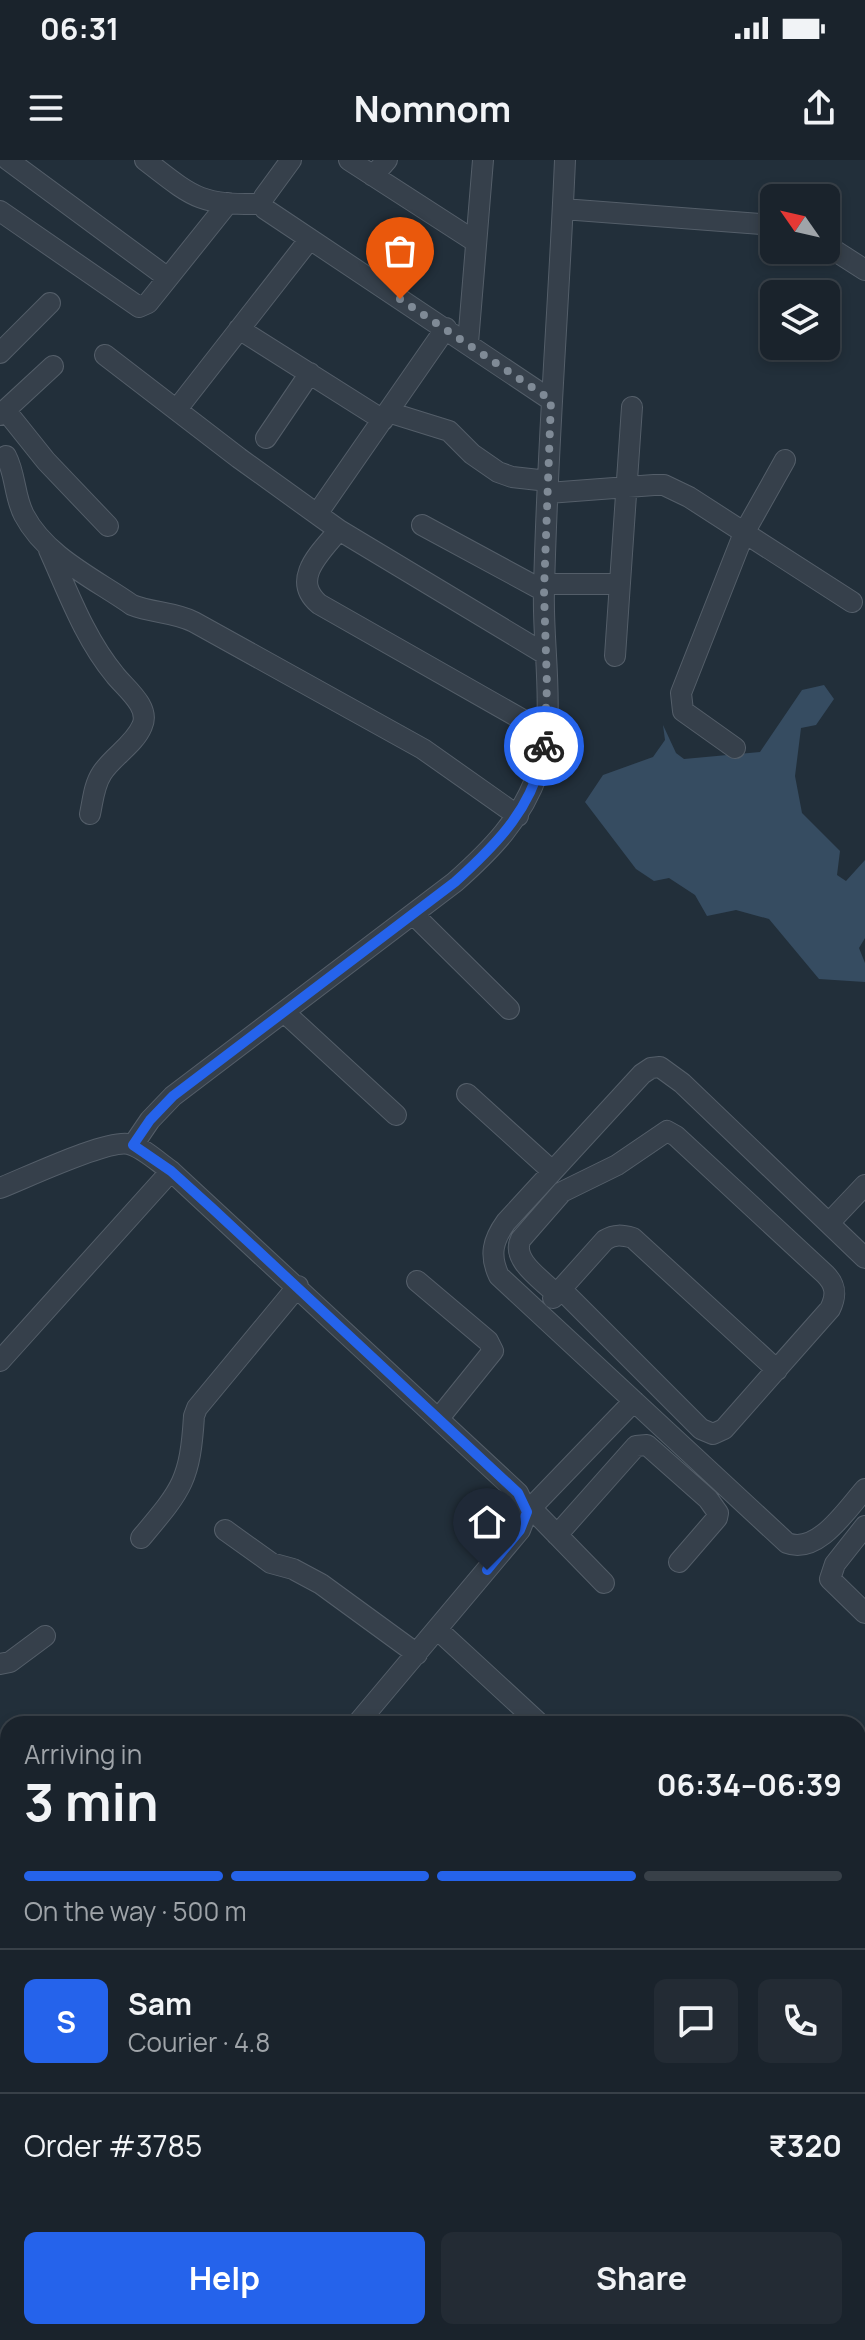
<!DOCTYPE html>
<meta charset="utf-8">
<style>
:root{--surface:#1a232c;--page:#232b34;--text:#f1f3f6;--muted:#9fa4a9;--line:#384048;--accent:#2563eb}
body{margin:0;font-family:Manrope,sans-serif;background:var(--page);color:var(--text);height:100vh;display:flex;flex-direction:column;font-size:30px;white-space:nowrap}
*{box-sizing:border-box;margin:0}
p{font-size:26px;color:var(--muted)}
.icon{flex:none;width:44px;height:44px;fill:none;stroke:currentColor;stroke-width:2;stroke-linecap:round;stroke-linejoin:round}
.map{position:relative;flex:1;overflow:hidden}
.drawer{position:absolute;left:0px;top:1556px;width:866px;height:624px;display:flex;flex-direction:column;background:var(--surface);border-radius:24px 24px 0 0;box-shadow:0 4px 12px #0003,0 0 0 2px var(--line)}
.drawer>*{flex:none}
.needle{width:52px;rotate:304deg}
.buttons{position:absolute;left:760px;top:24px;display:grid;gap:16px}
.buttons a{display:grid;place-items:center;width:80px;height:80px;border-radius:12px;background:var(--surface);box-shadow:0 4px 12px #0003,0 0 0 2px var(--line);font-size:40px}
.pin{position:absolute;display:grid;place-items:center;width:68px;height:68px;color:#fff;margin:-82px -34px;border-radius:50% 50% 50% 0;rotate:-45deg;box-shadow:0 0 8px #0007}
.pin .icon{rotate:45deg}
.courier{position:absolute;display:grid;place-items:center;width:80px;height:80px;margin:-40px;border:6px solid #2563eb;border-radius:50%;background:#fff;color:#222;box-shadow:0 2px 10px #0007}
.overview em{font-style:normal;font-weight:700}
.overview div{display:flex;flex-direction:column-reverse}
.overview{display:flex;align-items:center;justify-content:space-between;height:136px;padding:0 24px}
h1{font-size:52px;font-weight:700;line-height:60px}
.bar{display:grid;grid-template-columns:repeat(4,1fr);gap:12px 8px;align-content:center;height:96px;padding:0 24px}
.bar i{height:10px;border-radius:6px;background:var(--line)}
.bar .active{background:var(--accent)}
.bar p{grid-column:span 4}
.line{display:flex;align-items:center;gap:20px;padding:0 24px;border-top:2px solid var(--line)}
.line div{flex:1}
.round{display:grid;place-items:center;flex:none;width:84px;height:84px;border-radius:12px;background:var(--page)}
.primary-button{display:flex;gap:16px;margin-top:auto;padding:16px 24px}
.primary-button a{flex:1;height:92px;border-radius:12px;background:var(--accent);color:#fff;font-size:32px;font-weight:700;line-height:92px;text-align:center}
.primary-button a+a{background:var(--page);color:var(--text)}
.status{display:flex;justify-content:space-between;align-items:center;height:56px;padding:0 40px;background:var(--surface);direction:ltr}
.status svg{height:22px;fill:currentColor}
header{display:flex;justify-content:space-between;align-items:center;height:104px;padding:0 24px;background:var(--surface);font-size:36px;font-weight:700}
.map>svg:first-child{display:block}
.water{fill:#364c61}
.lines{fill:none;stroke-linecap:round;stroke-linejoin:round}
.minor-casing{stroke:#545e69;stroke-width:22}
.minor{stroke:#36404b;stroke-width:20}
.rail{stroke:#586572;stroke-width:5;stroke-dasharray:8 8;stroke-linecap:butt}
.done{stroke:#7f8a96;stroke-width:8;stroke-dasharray:0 14.4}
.route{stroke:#2563eb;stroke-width:10}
</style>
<div class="status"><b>06:31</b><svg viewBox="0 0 49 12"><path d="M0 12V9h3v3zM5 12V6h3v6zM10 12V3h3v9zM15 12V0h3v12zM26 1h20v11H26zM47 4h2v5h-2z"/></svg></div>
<header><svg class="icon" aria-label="menu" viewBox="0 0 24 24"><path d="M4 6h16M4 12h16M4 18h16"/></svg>Nomnom<svg class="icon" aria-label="share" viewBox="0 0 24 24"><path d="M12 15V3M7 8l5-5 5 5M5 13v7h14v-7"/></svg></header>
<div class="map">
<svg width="865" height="2180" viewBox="0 0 865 2180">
<rect width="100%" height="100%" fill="#222f3a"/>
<!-- water -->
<path class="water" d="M 824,525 L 834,539 L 816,565 L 801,568 L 795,616 L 802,653 L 840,691 L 837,715 L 846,721 L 865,700 L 865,778 L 859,788 L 865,803 L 865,822 L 819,819 L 769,759 L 736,750 L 707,756 L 695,735 L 669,718 L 654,721 L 636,709 L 585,642 L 603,615 L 653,597 L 665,580 L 663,565 L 676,593 L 684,599 L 760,592 L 802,530 Z"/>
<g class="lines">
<!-- minor casing -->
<g class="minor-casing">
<path id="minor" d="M 8,0 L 168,118
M 145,0 C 194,38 199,45 262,44
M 291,0 L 264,37 L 262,44 L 265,49 L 551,240
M 349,0 L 476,82
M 373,16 L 387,0
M 563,49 L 774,65
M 0,51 L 139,147 L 148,143 L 228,43
M 826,85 L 865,110
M 239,169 L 383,260
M 468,183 L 483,0
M 0,193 L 50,143
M 105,195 L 239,298 L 339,370 L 545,494
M 177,249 L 309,80
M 6,251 L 46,301 L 108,366
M 388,252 L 449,271 L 472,294 L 498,312 L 512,317 L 548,321
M 0,255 L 53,206
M 266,278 L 310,213
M 6,296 C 16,315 14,336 24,355 C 46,397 95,419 132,445 C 152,453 175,452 194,462 L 423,589 L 518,656
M 548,333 L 654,325 L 664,325 L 689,337 L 852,442
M 317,354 L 446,168
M 422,365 L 544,431
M 339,370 C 321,392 290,419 319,444 L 546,573
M 49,390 C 68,432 85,479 115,515 C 125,528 151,547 142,566 C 134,585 113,596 102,613 C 94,625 93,640 90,654
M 544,424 L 619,424
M 615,496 L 632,247
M 735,588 L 683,551 L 681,533 L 744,373 L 785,300
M 413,754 L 509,849
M 284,852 L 396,955
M 467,934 L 552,1011
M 133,985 L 150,960 L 173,936 L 455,722 C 491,690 522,659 538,612 C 557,559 542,487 544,431 C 547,287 559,144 565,0
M 0,1028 C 26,1018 107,979 129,984 C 144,988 159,1003 171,1011 L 518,1333 L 527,1352 L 520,1370 L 357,1564
M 829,1063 L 865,1025
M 865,1098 L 682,923 L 660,907 L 651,908 L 642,914 L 506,1062 C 493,1080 489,1095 499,1116 L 787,1383 C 818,1395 847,1349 865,1329
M 417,1121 L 488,1181 L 493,1191 L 439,1258
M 556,1134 C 543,1120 510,1100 521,1079 L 562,1032 L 617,1005 L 667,971 L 676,976 L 825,1114 C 836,1125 837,1135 830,1149 L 724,1269 L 713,1274 L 701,1269 L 561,1129
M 553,1138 L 605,1080 C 615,1074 622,1075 633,1078 L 777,1210
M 0,1201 L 171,1011
M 531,1348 L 604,1423
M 527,1352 L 634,1241
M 865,1366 L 835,1404 L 830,1419 L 865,1453
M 225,1370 L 271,1403 L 293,1409 L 321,1424 L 417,1494
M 557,1375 L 636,1286 L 647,1285 L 708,1339 L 718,1353 L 717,1358 L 679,1402
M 141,1378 C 182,1329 190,1321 194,1256 L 197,1248 L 298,1126
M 438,1470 L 540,1564
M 0,1504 L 10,1502 L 45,1476
M 0,1683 L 8,1690
M 858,1693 L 865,1684
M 858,1864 L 865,1861
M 0,1870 L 8,1877
M 0,1981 L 8,1971
M 0,2078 L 8,2086
M 105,2172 L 114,2180
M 633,2172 L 645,2180
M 811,2172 L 812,2180
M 501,2180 L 506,2172"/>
</g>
<!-- minor -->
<use href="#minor" class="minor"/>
<!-- rail -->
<path class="rail" d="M 858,1589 L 865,1583
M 415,2180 L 420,2172"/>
</g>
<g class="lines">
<!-- done -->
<path class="done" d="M 400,139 L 551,240 L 544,431 L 547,527 L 544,586"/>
<!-- route -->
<path class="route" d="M 487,1410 L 520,1370 L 527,1352 L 518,1333 L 213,1049 L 171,1011 L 133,985 L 150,960 L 173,936 L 455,722 C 497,684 536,645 544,586"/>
</g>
</svg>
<div class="buttons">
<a><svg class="needle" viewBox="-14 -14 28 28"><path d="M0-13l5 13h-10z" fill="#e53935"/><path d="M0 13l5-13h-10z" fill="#9fa4a9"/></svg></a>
<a><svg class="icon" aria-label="layers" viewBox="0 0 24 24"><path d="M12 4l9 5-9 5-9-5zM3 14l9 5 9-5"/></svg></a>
</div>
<div class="pin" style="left:400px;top:139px;background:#ea580c"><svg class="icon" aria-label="bag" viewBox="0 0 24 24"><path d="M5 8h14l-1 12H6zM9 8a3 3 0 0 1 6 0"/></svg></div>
<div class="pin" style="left:487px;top:1410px;background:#1f2937"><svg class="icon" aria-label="home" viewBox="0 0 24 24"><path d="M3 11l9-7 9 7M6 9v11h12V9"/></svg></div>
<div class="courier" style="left:544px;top:586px"><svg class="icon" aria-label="bike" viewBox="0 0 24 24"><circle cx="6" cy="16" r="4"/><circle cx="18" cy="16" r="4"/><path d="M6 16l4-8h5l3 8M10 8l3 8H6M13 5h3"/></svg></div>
<section class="drawer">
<div class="overview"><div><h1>3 min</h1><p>Arriving in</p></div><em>06:34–06:39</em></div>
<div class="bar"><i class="active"></i><i class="active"></i><i class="active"></i><i></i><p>On the way · 500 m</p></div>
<div class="line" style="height:144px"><b class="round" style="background:var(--accent);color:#fff">S</b><div><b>Sam</b><p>Courier · 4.8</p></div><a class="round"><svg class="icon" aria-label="chat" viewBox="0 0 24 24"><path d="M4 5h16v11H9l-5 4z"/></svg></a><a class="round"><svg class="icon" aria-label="phone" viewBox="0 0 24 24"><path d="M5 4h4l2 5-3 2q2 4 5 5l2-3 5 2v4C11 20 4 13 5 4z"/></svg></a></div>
<div class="line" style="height:104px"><div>Order #3785</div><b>₹320</b></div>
<div class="primary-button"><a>Help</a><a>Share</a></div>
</section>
</div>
